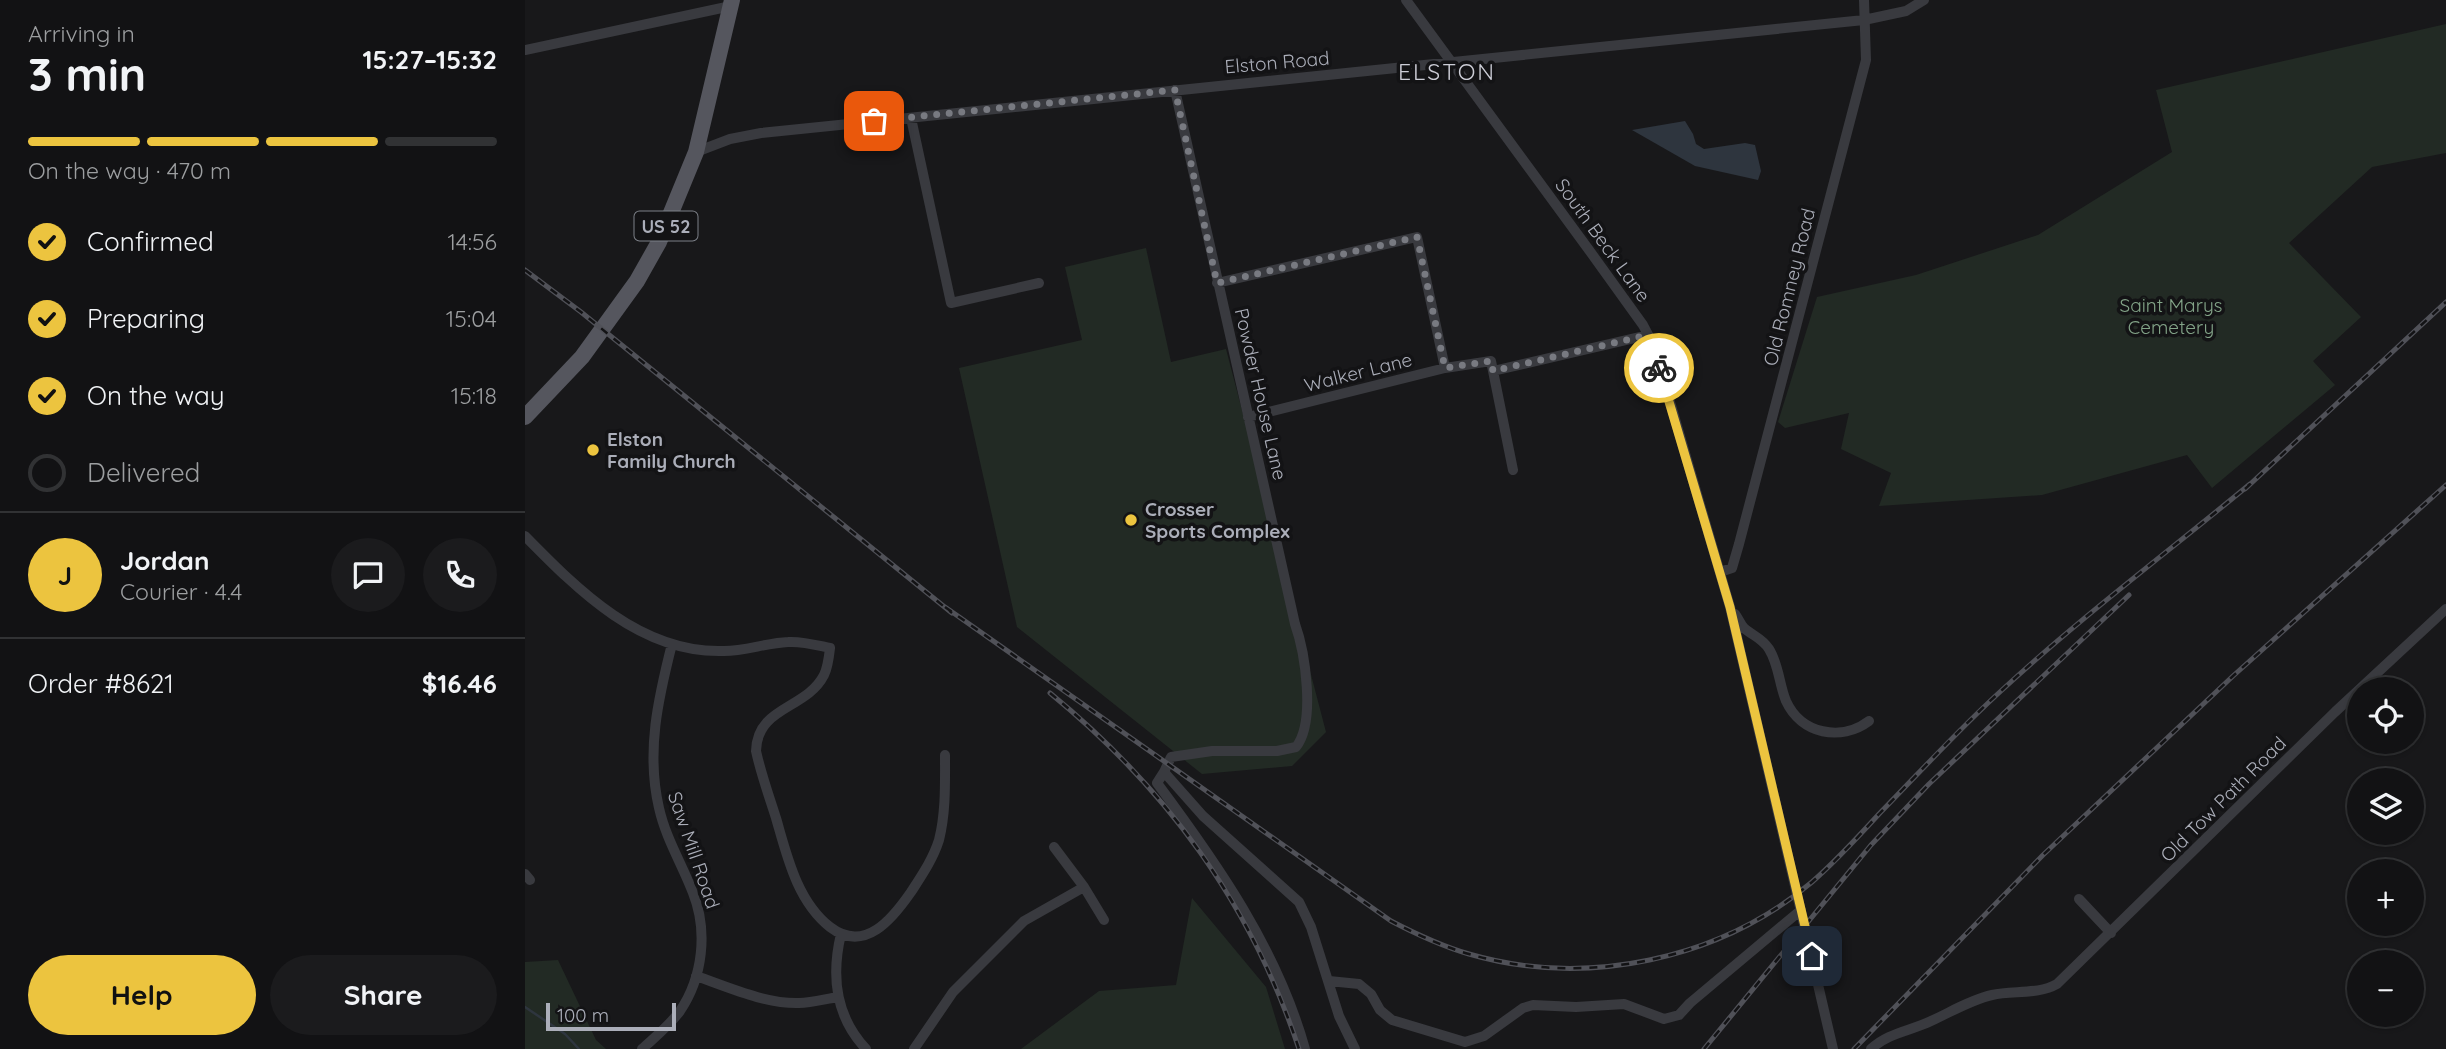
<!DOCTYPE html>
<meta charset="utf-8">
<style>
:root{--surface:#121214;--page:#1b1b1d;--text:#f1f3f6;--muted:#9c9ea0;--line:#313234;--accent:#ecc43f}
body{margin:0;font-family:Quicksand,sans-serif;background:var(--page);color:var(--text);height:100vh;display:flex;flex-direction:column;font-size:26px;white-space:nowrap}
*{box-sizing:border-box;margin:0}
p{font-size:23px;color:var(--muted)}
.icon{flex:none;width:38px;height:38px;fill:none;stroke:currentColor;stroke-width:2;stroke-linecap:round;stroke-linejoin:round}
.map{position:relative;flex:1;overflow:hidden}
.details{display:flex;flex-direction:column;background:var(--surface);width:525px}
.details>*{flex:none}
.fabs{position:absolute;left:1822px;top:677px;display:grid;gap:14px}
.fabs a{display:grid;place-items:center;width:77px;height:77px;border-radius:50%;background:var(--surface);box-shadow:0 2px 5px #0004,0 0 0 2px var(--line);font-size:35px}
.scale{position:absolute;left:21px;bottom:18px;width:130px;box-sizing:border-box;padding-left:7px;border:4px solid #abaeb9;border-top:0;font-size:19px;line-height:24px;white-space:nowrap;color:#abaeb9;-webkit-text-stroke:5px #131315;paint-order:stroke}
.pin{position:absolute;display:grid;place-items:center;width:60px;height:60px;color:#fff;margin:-30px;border-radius:14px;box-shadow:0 4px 10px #0006}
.courier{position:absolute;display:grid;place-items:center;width:70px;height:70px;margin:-35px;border:5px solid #ecc43f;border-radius:50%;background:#fff;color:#222;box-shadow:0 2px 9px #0007}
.summary em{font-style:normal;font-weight:700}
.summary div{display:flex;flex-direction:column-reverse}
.summary{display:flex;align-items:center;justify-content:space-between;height:119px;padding:0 28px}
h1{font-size:46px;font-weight:700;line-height:52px}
.bar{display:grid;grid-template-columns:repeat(4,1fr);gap:10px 7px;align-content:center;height:84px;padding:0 28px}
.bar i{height:9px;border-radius:5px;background:var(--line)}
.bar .current{background:var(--accent)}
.bar p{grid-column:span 4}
.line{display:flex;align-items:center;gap:18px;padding:0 28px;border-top:2px solid var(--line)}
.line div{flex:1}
.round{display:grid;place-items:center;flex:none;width:74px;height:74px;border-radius:37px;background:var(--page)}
ol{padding:0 28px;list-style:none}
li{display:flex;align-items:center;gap:21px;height:77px}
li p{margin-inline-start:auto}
li .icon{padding:7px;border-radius:50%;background:var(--accent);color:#111;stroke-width:4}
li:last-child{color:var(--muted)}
li i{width:38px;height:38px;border:4px solid var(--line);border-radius:50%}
.action{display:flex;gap:14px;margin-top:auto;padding:14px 28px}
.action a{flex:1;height:80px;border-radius:42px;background:var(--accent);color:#111;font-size:28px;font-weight:700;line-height:80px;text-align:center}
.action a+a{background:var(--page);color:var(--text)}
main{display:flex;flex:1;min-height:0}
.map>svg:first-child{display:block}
.green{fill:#222a24}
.water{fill:#2e353e}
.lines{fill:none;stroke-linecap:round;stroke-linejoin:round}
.stream{stroke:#2e353e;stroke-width:2.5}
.minor{stroke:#393a3f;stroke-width:10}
.primary{stroke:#55565e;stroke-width:16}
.rail-casing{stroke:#505158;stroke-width:5}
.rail{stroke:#131315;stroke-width:2.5;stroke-dasharray:8;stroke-linecap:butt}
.done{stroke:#787a81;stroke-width:7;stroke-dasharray:0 12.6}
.route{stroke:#ecc43f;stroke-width:9}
.poi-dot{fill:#ecc43f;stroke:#131315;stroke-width:2.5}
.labels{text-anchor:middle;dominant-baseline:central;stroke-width:7;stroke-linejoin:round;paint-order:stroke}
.shield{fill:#131315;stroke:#7d8088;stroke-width:2}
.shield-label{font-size:18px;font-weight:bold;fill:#abaeb9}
.street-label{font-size:19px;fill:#abaeb9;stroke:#131315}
.park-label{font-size:19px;fill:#83a488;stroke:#131315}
.poi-label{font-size:19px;font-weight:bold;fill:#abaeb9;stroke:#131315;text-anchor:start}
.quarter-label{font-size:23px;letter-spacing:2px;fill:#cccdd6;stroke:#131315}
</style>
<main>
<section class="details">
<div class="summary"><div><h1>3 min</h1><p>Arriving in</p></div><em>15:27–15:32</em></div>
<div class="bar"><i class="current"></i><i class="current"></i><i class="current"></i><i></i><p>On the way · 470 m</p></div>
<ol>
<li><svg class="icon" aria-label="check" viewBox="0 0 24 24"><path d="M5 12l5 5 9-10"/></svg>Confirmed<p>14:56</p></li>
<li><svg class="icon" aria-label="check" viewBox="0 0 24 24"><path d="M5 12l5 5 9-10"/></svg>Preparing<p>15:04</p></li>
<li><svg class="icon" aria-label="check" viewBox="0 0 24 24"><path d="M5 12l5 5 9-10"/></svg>On the way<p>15:18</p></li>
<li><i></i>Delivered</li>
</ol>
<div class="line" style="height:126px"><b class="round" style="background:var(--accent);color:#111">J</b><div><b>Jordan</b><p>Courier · 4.4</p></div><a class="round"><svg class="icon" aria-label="chat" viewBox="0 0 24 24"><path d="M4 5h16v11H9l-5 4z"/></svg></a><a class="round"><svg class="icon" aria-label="phone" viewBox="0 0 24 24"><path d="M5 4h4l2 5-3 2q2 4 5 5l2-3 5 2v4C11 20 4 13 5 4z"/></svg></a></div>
<div class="line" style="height:91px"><div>Order #8621</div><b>$16.46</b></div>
<div class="action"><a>Help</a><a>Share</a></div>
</section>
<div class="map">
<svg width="1921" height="1049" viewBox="0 0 1921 1049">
<rect width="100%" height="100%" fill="#18181a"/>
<!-- green -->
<path class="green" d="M 1921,24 L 1921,153 L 1847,167 L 1764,243 L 1836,317 L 1788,361 L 1810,385 L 1687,488 L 1662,455 L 1517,495 L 1354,506 L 1366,473 L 1316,449 L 1324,413 L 1260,428 L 1253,422 L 1292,297 L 1391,275 L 1513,235 L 1647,152 L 1631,90 Z
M 621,248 L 646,362 L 701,349 L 801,732 L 767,766 L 677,774 L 492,627 L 434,368 L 557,340 L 540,267 Z
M 667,898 L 741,987 L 760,1049 L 496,1049 L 574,991 L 651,985 Z
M 33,960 L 71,1040 L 81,1049 L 0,1049 L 0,962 Z"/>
<!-- water -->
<path class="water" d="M 1160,121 L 1168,134 L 1171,144 L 1179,149 L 1220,143 L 1230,145 L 1236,171 L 1233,180 L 1170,166 L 1107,130 Z"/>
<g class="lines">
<!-- stream -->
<path class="stream" d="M 0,1007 L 40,1034 L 54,1049"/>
<!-- minor -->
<path class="minor" d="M 881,0 L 1064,250 L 1118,325 L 1128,344 L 1205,607 L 1308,1049
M 0,50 L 206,6
M 650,90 L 770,624 C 780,652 791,722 771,747 L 752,751 L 687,751 L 646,757 L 639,772 L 678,816 L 774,902 L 786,927 L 814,1016 L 830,1049
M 386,118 L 426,303 L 514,283
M 171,152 L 205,139 L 236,133 L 1339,20 L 1381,11 L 1399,0
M 692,283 L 892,237 L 920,368
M 968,371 L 1123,335
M 723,417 L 920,368 L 966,361 L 988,470
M 0,536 C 53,590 116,654 199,651 C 220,651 241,643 263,642 C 277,641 291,645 305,648 C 304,657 303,667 299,675 C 281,710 232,706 231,751 C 236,774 244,796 251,818 C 262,856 272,901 305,927 C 340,954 368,918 386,892 C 397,875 408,859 414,840 C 421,812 420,783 420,755
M 1195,572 L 1207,568 L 1214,544 L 1341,60 L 1339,0
M 1210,614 C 1213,618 1216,625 1219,628 C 1228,636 1237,638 1244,649 C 1254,665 1254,684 1261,701 C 1276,734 1316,742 1344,721
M 639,772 L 632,783 C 693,865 752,949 780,1049
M 529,847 L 559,887 L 579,920
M 0,874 L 5,880
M 1554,899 L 1586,933
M 316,934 C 306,976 311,1017 341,1049
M 171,976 C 203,987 240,1004 274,1003 C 287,1003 300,999 313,997
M 804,981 L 834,984 L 846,994 L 855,1010 L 867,1020 L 940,1042 L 959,1036 L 998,1008 L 1008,1005 L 1051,1007 L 1099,1004 L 1139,1019 L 1154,1015 L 1165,1003 L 1276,910
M 117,1049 C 130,1037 145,1025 155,1011 C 178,977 183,931 168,893 C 157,864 141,839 134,808 C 121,752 133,699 147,644
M 389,1049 L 428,992 L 499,921 L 559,887
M 1346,1049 C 1363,1033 1385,1031 1406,1021 C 1426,1012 1445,1000 1467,995 C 1487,990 1513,995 1532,984 L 1810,712 L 1921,609"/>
<!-- primary -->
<path class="primary" d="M 0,417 L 57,357 L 112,281 L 134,242 L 171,152 L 207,0"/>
<!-- rail casing -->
<g class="rail-casing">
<path id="rail" d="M 0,270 L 56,312 L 427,613
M 1720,489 L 1921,302
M 420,607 L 866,921 C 891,934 916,946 944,954 C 1061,988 1194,960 1287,882 C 1311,861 1333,837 1354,814 C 1395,772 1434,729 1477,690 C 1556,617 1643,552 1725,484
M 525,693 C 642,789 726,904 774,1049
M 1179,1049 L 1346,845 L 1404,784 L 1604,595
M 1329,1049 L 1518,855 L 1708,676 L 1921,485"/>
</g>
<!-- rail -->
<use href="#rail" class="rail"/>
</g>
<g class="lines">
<!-- done -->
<path class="done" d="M 349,121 L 650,90 L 692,283 L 892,237 L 920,368 L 966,361 L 968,371 L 1123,335 L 1134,368"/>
<!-- route -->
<path class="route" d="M 1134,368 L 1205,607 L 1287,956"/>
</g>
<!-- markers -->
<g class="poi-dot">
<circle cx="68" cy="450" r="7"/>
<circle cx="606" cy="520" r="7"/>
</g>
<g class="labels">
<!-- shield labels -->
<rect class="shield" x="109.5" y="211.5" width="63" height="29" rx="5"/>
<g class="shield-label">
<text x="141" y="226">US 52</text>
</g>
<!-- street labels -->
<g class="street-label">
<text transform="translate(752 62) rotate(-5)">Elston Road</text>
<text transform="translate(1078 240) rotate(54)">South Beck Lane</text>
<text transform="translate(1264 287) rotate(-76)">Old Romney Road</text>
<text transform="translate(833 372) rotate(-14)">Walker Lane</text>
<text transform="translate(736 394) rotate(77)">Powder House Lane</text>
<text transform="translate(1698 799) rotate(-45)">Old Tow Path Road</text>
<text transform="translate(169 850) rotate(71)">Saw Mill Road</text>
</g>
<!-- park labels -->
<g class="park-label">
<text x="1646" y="305">Saint Marys<tspan x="1646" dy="22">Cemetery</tspan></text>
</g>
<!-- poi labels -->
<g class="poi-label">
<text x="82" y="439">Elston<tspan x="82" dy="22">Family Church</tspan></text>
<text x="620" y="509">Crosser<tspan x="620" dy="22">Sports Complex</tspan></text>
</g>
<!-- quarter labels -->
<g class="quarter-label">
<text x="922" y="71">ELSTON</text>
</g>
</g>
</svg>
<div class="fabs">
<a><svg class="icon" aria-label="locate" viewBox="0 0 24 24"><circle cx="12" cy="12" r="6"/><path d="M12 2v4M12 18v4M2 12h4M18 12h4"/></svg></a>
<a><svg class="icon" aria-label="layers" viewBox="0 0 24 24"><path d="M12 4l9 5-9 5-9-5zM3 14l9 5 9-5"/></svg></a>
<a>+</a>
<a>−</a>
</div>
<div class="scale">100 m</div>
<div class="pin" style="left:349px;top:121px;background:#ea580c"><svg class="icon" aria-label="bag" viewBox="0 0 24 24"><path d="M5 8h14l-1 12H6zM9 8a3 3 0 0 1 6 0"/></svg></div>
<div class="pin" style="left:1287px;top:956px;background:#1f2937"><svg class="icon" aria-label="home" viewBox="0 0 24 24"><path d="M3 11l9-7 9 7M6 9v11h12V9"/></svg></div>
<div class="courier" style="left:1134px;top:368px"><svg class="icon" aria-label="bike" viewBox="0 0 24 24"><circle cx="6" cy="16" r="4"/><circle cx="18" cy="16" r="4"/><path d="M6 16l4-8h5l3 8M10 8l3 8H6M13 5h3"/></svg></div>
</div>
</main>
